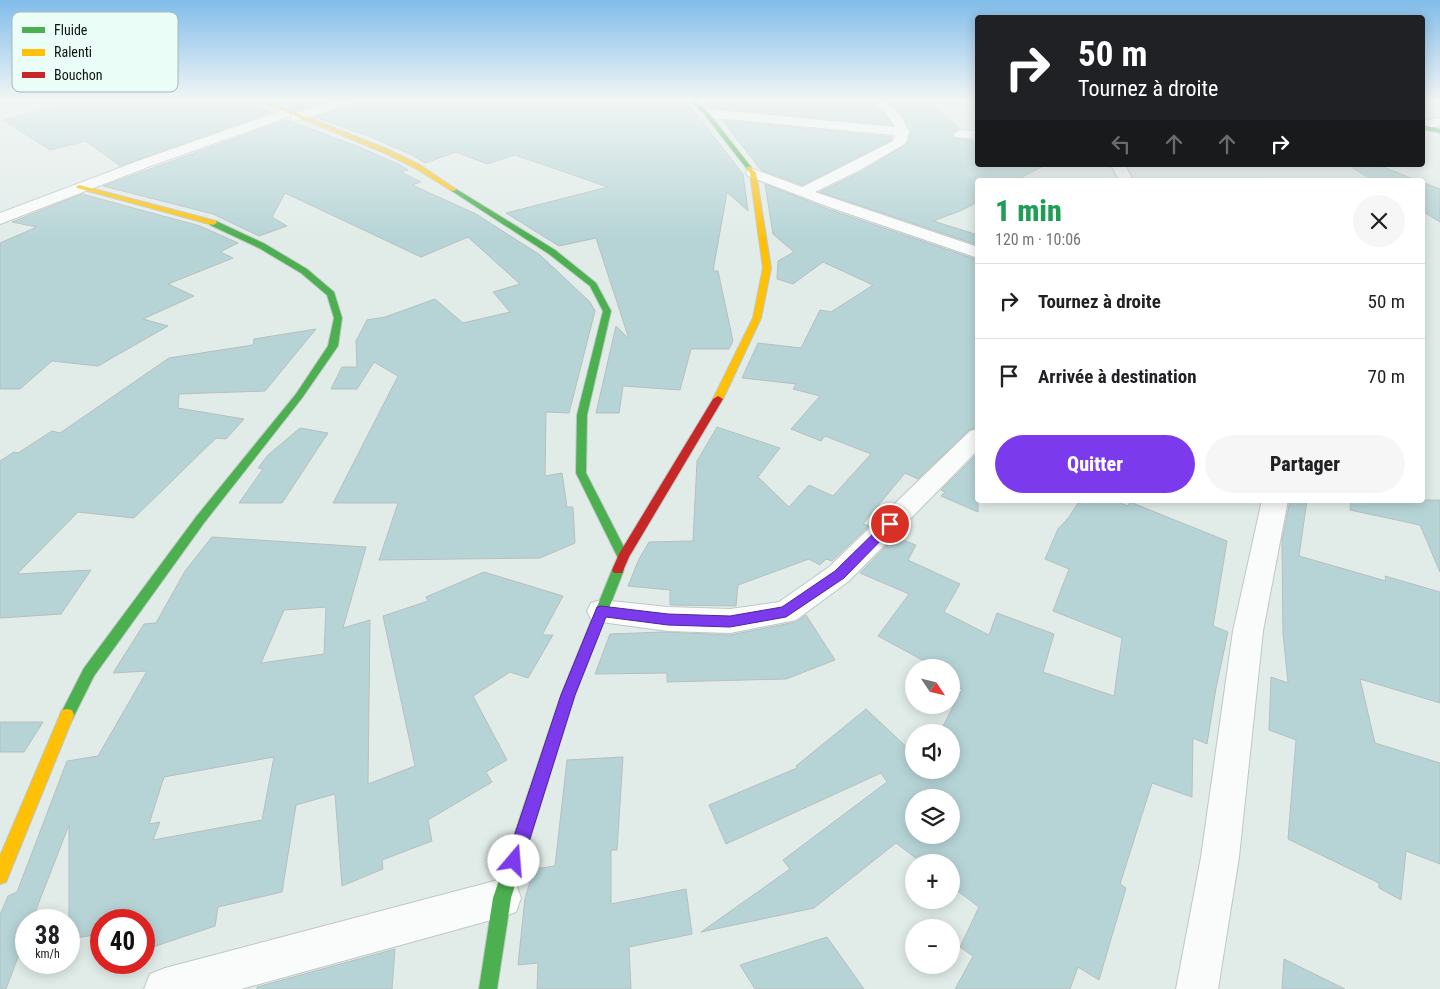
<!DOCTYPE html>
<html lang="fr">
<head>
<meta charset="utf-8">
<style>
  :root { --surface:#fff; --page:#f6f6f6; --text:#202124; --muted:#757577; --line:#e0e0e0; --accent:#7c3aed }
  body { margin:0; font-family:"Roboto Condensed",sans-serif; background:var(--page); color:var(--text); height:100vh; display:flex; flex-direction:column; font-size:19px; white-space:nowrap }
  * { box-sizing:border-box; margin:0 }
  p { font-size:16px; color:var(--muted) }
  .icon { flex:none; width:28px; height:28px; fill:none; stroke:currentColor; stroke-width:2; stroke-linecap:round; stroke-linejoin:round }
  .map { position:relative; flex:1; overflow:hidden }
  .sheet { position:absolute; left:975px; top:178px; width:450px; height:325px; display:flex; flex-direction:column; background:var(--surface); border-radius:5px; box-shadow:0 2px 12px #0003 }
  .sheet>* { flex:none }
  .banner { position:absolute; left:975px; top:15px; width:450px; height:152px; border-radius:5px; box-shadow:0 2px 12px #0003; background:#202124; color:#fff; overflow:hidden }
  .needle { width:32px; rotate:125deg }
  .tools { position:absolute; left:905px; top:659px; display:grid; gap:10px }
  .tools a { display:grid; place-items:center; width:55px; height:55px; border-radius:50%; background:var(--surface); box-shadow:0 2px 12px #0003; font-size:25px }
  .speed { position:absolute; left:15px; top:909px; display:flex; gap:10px; font-size:25px; font-weight:700; text-align:center }
  .speed>* { display:grid; place-content:center; width:65px; height:65px; border-radius:50%; background:var(--surface); box-shadow:0 2px 12px #0003; line-height:1 }
  .speed small { font-size:12px; font-weight:400 }
  .speed .limit { border:8px solid #d22; background:#fff; color:#111 }
  .pin { position:absolute; display:grid; place-items:center; width:42px; height:42px; color:#fff; margin:-21px; border:2px solid #fff; border-radius:50%; box-shadow:0 1px 5px #0007 }
  .me { position:absolute; width:55px; margin:-28px; rotate:18deg; stroke-linejoin:round; filter:drop-shadow(0 0 4px #0008) }
  .turn { display:flex; align-items:center; gap:18px; height:105px; padding:0 20px; font-size:22px }
  .turn .icon { width:65px; height:65px; stroke-width:2.5 }
  .turn b { display:block; font-size:35px; line-height:42px }
  .lanes { display:flex; align-items:center; height:48px; padding:0 20px; background:#0003; justify-content:center; gap:25px; direction:ltr }
  .lanes .off { opacity:.35 }
  .round { display:grid; place-items:center; flex:none; width:52px; height:52px; border-radius:26px; background:var(--page) }
  .overview { display:flex; align-items:center; justify-content:space-between; height:85px; padding:0 20px }
  h1 { font-size:30px; font-weight:800; line-height:38px; color:#1e9e55 }
  .button { display:flex; gap:10px; margin-top:auto; padding:10px 20px }
  .button a { flex:1; height:58px; border-radius:30px; background:var(--accent); color:#fff; font-size:20px; font-weight:800; line-height:58px; text-align:center }
  .button a+a { background:var(--page); color:var(--text) }
  ul { padding:0; list-style:none }
  li { display:flex; align-items:center; gap:15px; height:75px; padding:0 20px; border-top:1px solid var(--line) }
  li div { flex:1 }
  li b { display:block; font-size:19px }
  li em { font-style:normal }
  .map>svg:first-child { display:block }
  .building { fill:#b6d4d6; stroke:#b7bfbf; fill-rule:evenodd }
  .lines { fill:none; stroke-linecap:round; stroke-linejoin:round }
  .street-casing { stroke:#bfc7c5; stroke-width:2 }
  .fast-casing { stroke:#bfc7c5; stroke-width:2 }
  .slow-casing { stroke:#bfc7c5; stroke-width:2 }
  .jam-casing { stroke:#bfc7c5; stroke-width:2 }
  .street { fill:#fafcfc; fill-rule:evenodd }
  .fast { fill:#4caf50; fill-rule:evenodd }
  .slow { fill:#ffc107; fill-rule:evenodd }
  .jam { fill:#c62828; fill-rule:evenodd }
  .route { fill:#7c3aed; stroke:#51269a }
  .key { fill:#eafef7; stroke:#a7b8b2; stroke-width:1 }
  .key-label { font-size:14px; fill:#0c1311 }
</style>
</head>
<body>
<div class="map">
<svg width="1440" height="989" viewBox="0 0 1440 989">
  <rect width="100%" height="100%" fill="#e1ece9"/>
  <g class="building">
    <path d="M 84,100 L 252,100 L 254,105 L 271,112 L 120,166 L 86,141 L 50,150 L 3,120 Z"/>
    <path d="M 274,100 L 333,100 L 298,110 Z"/>
    <path d="M 359,100 L 685,100 L 743,174 L 748,211 L 727,192 L 713,271 L 718,271 L 733,341 L 729,349 L 691,349 L 680,390 L 623,386 L 619,413 L 596,413 L 616,326 L 629,339 L 596,238 L 559,246 L 506,213 L 608,187 L 515,155 L 487,164 L 456,152 L 425,163 L 412,155 L 369,136 L 315,117 L 356,105 Z"/>
    <path d="M 703,100 L 868,100 L 887,117 L 891,125 L 711,108 Z"/>
    <path d="M 887,100 L 925,100 L 959,128 L 952,133 L 953,138 L 974,141 L 978,144 L 978,165 L 1045,165 L 1017,180 L 978,180 L 978,202 L 960,211 L 933,221 L 978,235 L 978,245 L 820,192 L 861,172 L 908,143 L 911,131 L 902,115 Z"/>
    <path d="M 286,120 L 357,146 L 400,165 L 408,170 L 401,172 L 421,182 L 412,185 L 476,214 L 540,255 L 590,302 L 595,311 L 569,413 L 546,412 L 545,476 L 562,473 L 567,507 L 573,507 L 575,543 L 540,558 L 379,560 L 398,503 L 333,503 L 398,376 L 374,362 L 357,389 L 331,389 L 342,367 L 357,367 L 356,341 L 367,320 L 385,317 L 435,299 L 463,323 L 510,312 L 493,292 L 520,284 L 468,237 L 421,257 L 285,193 L 272,217 L 287,226 L 259,236 L 213,214 L 103,186 Z"/>
    <path d="M 722,120 L 892,137 L 891,140 L 802,185 L 761,170 Z"/>
    <path d="M 1354,165 L 1378,165 L 1416,180 L 1372,180 L 1353,168 Z"/>
    <path d="M 1422,182 L 1440,189 L 1440,222 L 1422,211 Z"/>
    <path d="M 765,184 L 828,209 L 978,260 L 978,427 L 969,430 L 918,479 L 905,473 L 863,524 L 869,526 L 832,561 L 826,559 L 820,565 L 809,559 L 738,585 L 736,606 L 670,605 L 670,590 L 628,586 L 639,559 L 649,542 L 693,541 L 697,461 L 717,427 L 780,448 L 758,477 L 789,507 L 809,485 L 833,496 L 871,454 L 825,436 L 821,441 L 791,429 L 820,396 L 793,389 L 796,384 L 742,378 L 758,343 L 801,348 L 820,310 L 831,312 L 873,285 L 823,262 L 793,284 L 777,279 L 778,261 L 794,252 L 773,234 Z"/>
    <path d="M 82,194 L 200,226 L 238,243 L 220,252 L 233,258 L 168,284 L 194,296 L 143,319 L 168,326 L 98,366 L 52,361 L 20,389 L 0,389 L 0,243 L 37,227 L 12,222 Z"/>
    <path d="M 316,329 L 265,391 L 179,394 L 178,408 L 244,419 L 226,439 L 216,438 L 134,518 L 78,512 L 17,574 L 91,570 L 61,614 L 0,618 L 0,461 L 14,452 L 18,453 L 52,431 L 60,433 L 169,358 L 253,345 L 254,339 Z"/>
    <path d="M 300,428 L 328,433 L 282,503 L 239,503 L 263,469 L 258,468 L 268,455 Z"/>
    <path d="M 978,453 L 978,512 L 941,496 L 945,492 L 941,490 Z"/>
    <path d="M 1080,500 L 1113,500 L 1128,506 L 1130,502 L 1227,541 L 1213,626 L 1228,632 L 1216,688 L 1207,744 L 1193,738 L 1192,797 L 1152,783 L 1120,884 L 1126,888 L 1099,980 L 1078,967 L 1070,989 L 955,989 L 973,956 L 960,947 L 979,907 L 951,886 L 951,862 L 921,862 L 896,843 L 814,908 L 701,932 L 790,869 L 783,860 L 887,782 L 881,773 L 726,844 L 709,805 L 797,768 L 796,766 L 866,709 L 914,754 L 914,770 L 951,770 L 951,732 L 940,732 L 962,689 L 951,684 L 951,668 L 937,668 L 878,636 L 909,594 L 860,573 L 895,537 L 916,545 L 908,560 L 960,584 L 944,612 L 989,635 L 997,613 L 1054,634 L 1043,672 L 1114,696 L 1122,638 L 1053,611 L 1069,569 L 1045,559 L 1058,529 L 1069,517 ZM 914,798 L 951,798 L 951,835 L 914,835 Z"/>
    <path d="M 1290,500 L 1307,500 L 1299,556 L 1386,581 L 1385,576 L 1440,592 L 1440,703 L 1360,679 L 1375,743 L 1440,763 L 1440,864 L 1406,851 L 1401,900 L 1379,888 L 1379,883 L 1288,839 L 1296,740 L 1269,730 L 1271,677 L 1288,683 L 1283,633 L 1282,541 Z"/>
    <path d="M 1351,500 L 1440,500 L 1440,572 L 1420,525 L 1350,510 Z"/>
    <path d="M 212,537 L 366,547 L 343,628 L 370,620 L 368,784 L 415,766 L 383,616 L 428,601 L 426,597 L 484,572 L 563,596 L 542,635 L 553,635 L 528,678 L 510,672 L 473,696 L 507,760 L 486,772 L 492,782 L 428,820 L 432,841 L 382,860 L 383,869 L 342,886 L 335,794 L 296,805 L 282,892 L 218,907 L 215,926 L 144,950 L 144,920 L 101,920 L 101,934 L 69,939 L 69,825 L 32,920 L 26,920 L 26,936 L 6,989 L 0,989 L 0,915 L 8,896 L 17,892 L 67,761 L 98,756 L 147,671 L 113,673 L 144,624 L 156,623 L 185,571 ZM 326,607 L 324,654 L 261,663 L 284,610 ZM 274,757 L 262,820 L 153,840 L 160,822 L 149,824 L 164,777 Z"/>
    <path d="M 806,615 L 835,660 L 786,679 L 667,682 L 667,673 L 595,674 L 610,634 L 664,632 L 730,635 L 796,622 Z"/>
    <path d="M 0,722 L 43,722 L 24,752 L 0,752 Z"/>
    <path d="M 623,757 L 617,850 L 611,850 L 611,904 L 686,889 L 692,934 L 629,947 L 631,989 L 537,989 L 538,963 L 518,965 L 525,898 L 534,869 L 555,866 L 567,760 Z"/>
    <path d="M 827,937 L 864,989 L 755,989 L 740,965 Z"/>
    <path d="M 395,949 L 392,989 L 257,989 L 257,987 Z"/>
    <path d="M 1284,959 L 1345,989 L 1282,989 Z"/>
  </g>
  <g class="lines">
    <defs>
      <g id="street">
        <path d="M 339,100 L 357,100 L 355,103 L 296,121 L 292,120 L 291,116 L 148,167 L 0,224 L 0,213 L 138,161 L 283,110 L 291,110 L 292,114 Z"/>
        <path d="M 870,100 L 884,100 L 901,116 L 909,132 L 906,143 L 860,170 L 815,192 L 978,247 L 978,258 L 829,207 L 748,176 L 746,173 L 748,170 L 753,169 L 802,187 L 893,141 L 895,135 L 706,117 L 700,113 L 706,109 L 895,127 L 888,116 Z"/>
        <path d="M 1440,118 L 1440,126 L 1422,129 L 1422,121 Z"/>
        <path d="M 960,130 L 978,131 L 978,139 L 955,137 L 954,134 Z"/>
        <path d="M 1111,165 L 1125,165 L 1133,180 L 1119,180 Z"/>
        <path d="M 978,429 L 978,450 L 849,581 L 796,620 L 730,633 L 668,631 L 601,622 L 591,619 L 587,611 L 591,603 L 601,600 L 668,607 L 730,609 L 779,602 L 829,567 L 970,431 Z"/>
        <path d="M 1262,500 L 1288,500 L 1263,631 L 1239,857 L 1218,989 L 1176,989 L 1201,857 L 1233,631 Z"/>
        <path d="M 502,879 L 516,884 L 521,898 L 516,912 L 502,917 L 241,989 L 144,989 L 150,974 L 165,968 Z"/>
      </g>
      <g id="fast">
        <path d="M 690,100 L 696,100 L 708,112 L 751,167 L 751,169 L 747,169 L 704,114 Z"/>
        <path d="M 1422,125 L 1440,129 L 1440,133 L 1422,129 Z"/>
        <path d="M 452,189 L 456,189 L 555,250 L 596,283 L 611,311 L 587,415 L 586,473 L 629,557 L 627,560 L 619,560 L 576,473 L 577,415 L 603,311 L 590,286 L 549,254 L 452,191 Z"/>
        <path d="M 210,221 L 216,221 L 265,244 L 307,269 L 334,292 L 342,318 L 338,346 L 302,398 L 204,523 L 94,676 L 72,720 L 67,721 L 62,720 L 60,715 L 84,668 L 196,517 L 296,394 L 328,346 L 334,318 L 327,295 L 301,273 L 259,248 L 210,225 Z"/>
        <path d="M 618,565 L 622,567 L 624,570 L 575,695 L 511,898 L 497,989 L 479,989 L 493,898 L 561,695 L 612,570 L 614,567 Z"/>
      </g>
      <g id="slow">
        <path d="M 257,100 L 264,100 L 389,150 L 420,165 L 457,190 L 452,191 L 415,168 L 385,153 Z"/>
        <path d="M 749,166 L 756,173 L 771,268 L 761,318 L 723,399 L 718,402 L 713,399 L 753,318 L 763,268 L 750,173 L 746,168 Z"/>
        <path d="M 79,185 L 216,221 L 217,223 L 213,225 L 77,188 L 76,187 Z"/>
        <path d="M 67,709 L 72,710 L 74,715 L 6,882 L 0,884 L 0,856 L 60,715 L 62,710 Z"/>
      </g>
      <path id="jam" d="M 718,396 L 723,399 L 629,557 L 622,573 L 614,573 L 612,570 L 619,554 L 713,399 Z"/>
    </defs>
    <use href="#street" class="street-casing"/>
    <use href="#fast" class="fast-casing"/>
    <use href="#slow" class="slow-casing"/>
    <use href="#jam" class="jam-casing"/>
    <use href="#street" class="street"/>
    <use href="#fast" class="fast"/>
    <use href="#slow" class="slow"/>
    <use href="#jam" class="jam"/>
  </g>
  <linearGradient id="sky" x2="0" y2="1"><stop stop-color="#81bcea"/><stop offset="0.42" stop-color="#f2f6f5"/><stop offset="1" stop-color="#f2f6f5" stop-opacity="0"/></linearGradient>
  <rect width="1440" height="238" fill="url(#sky)"/>
  <path class="route" d="M 890,520 L 894,521 L 896,524 L 894,527 L 844,578 L 786,617 L 730,627 L 668,625 L 606,617 L 575,695 L 523,861 L 520,867 L 514,869 L 508,867 L 506,861 L 561,695 L 597,607 L 601,606 L 668,614 L 730,616 L 782,607 L 835,571 L 886,521 Z"/>
  <rect x="12" y="12" width="166" height="80" rx="8" class="key"/>
  <rect x="22" y="27" width="23" height="6" fill="#4caf50"/>
  <rect x="22" y="49" width="23" height="7" fill="#ffc107"/>
  <rect x="22" y="72" width="23" height="6" fill="#c62828"/>
  <g class="key-label">
    <text x="54" y="35">Fluide</text>
    <text x="54" y="57">Ralenti</text>
    <text x="54" y="80">Bouchon</text>
  </g>
</svg>
<div class="tools">
<a><svg class="needle" viewBox="-14 -14 28 28"><path d="M0-13l5 13h-10z" fill="#e53935"/><path d="M0 13l5-13h-10z" fill="#757577"/></svg></a>
<a><svg class="icon" aria-label="sound" viewBox="0 0 24 24"><path d="M4 9h4l5-4v14l-5-4H4zM17 9q2 3 0 6"/></svg></a>
<a><svg class="icon" aria-label="layers" viewBox="0 0 24 24"><path d="M12 4l9 5-9 5-9-5zM3 14l9 5 9-5"/></svg></a>
<a>+</a>
<a>−</a>
</div>
<div class="speed"><div>38<small>km/h</small></div><div class="limit">40</div></div>
<div class="pin" style="left:890px;top:524px;background:#d93025"><svg class="icon" aria-label="arrive" viewBox="0 0 24 24"><path d="M6 21V4h12l-3 4 3 4H6"/></svg></div>
<svg class="me" style="left:514px;top:861px" viewBox="-20 -20 40 40"><circle r="19" fill="#fff"/><path d="M0-13L10 11 0 6-10 11z" fill="#7c3aed"/></svg>
<div class="banner">
<div class="turn"><svg class="icon" aria-label="right" viewBox="0 0 24 24"><path d="M7 20v-9h11M14 6l5 5-5 5"/></svg><div><b>50 m</b>Tournez à droite</div></div>
<div class="lanes"><svg class="icon off" aria-label="left" viewBox="0 0 24 24"><path d="M17 20v-9H6M10 6l-5 5 5 5"/></svg><svg class="icon off" aria-label="ahead" viewBox="0 0 24 24"><path d="M12 20V5M6 11l6-6 6 6"/></svg><svg class="icon off" aria-label="ahead" viewBox="0 0 24 24"><path d="M12 20V5M6 11l6-6 6 6"/></svg><svg class="icon" aria-label="right" viewBox="0 0 24 24"><path d="M7 20v-9h11M14 6l5 5-5 5"/></svg></div>
</div>
<section class="sheet">
<div class="overview"><div><h1>1 min</h1><p>120 m · 10:06</p></div><a class="round"><svg class="icon" aria-label="close" viewBox="0 0 24 24"><path d="M6 6l12 12M18 6L6 18"/></svg></a></div>
<ul>
<li><svg class="icon" aria-label="right" viewBox="0 0 24 24"><path d="M7 20v-9h11M14 6l5 5-5 5"/></svg><div><b>Tournez à droite</b></div><em>50 m</em></li>
<li><svg class="icon" aria-label="arrive" viewBox="0 0 24 24"><path d="M6 21V4h12l-3 4 3 4H6"/></svg><div><b>Arrivée à destination</b></div><em>70 m</em></li>
</ul>
<div class="button"><a>Quitter</a><a>Partager</a></div>
</section>
</div>
</body>
</html>
